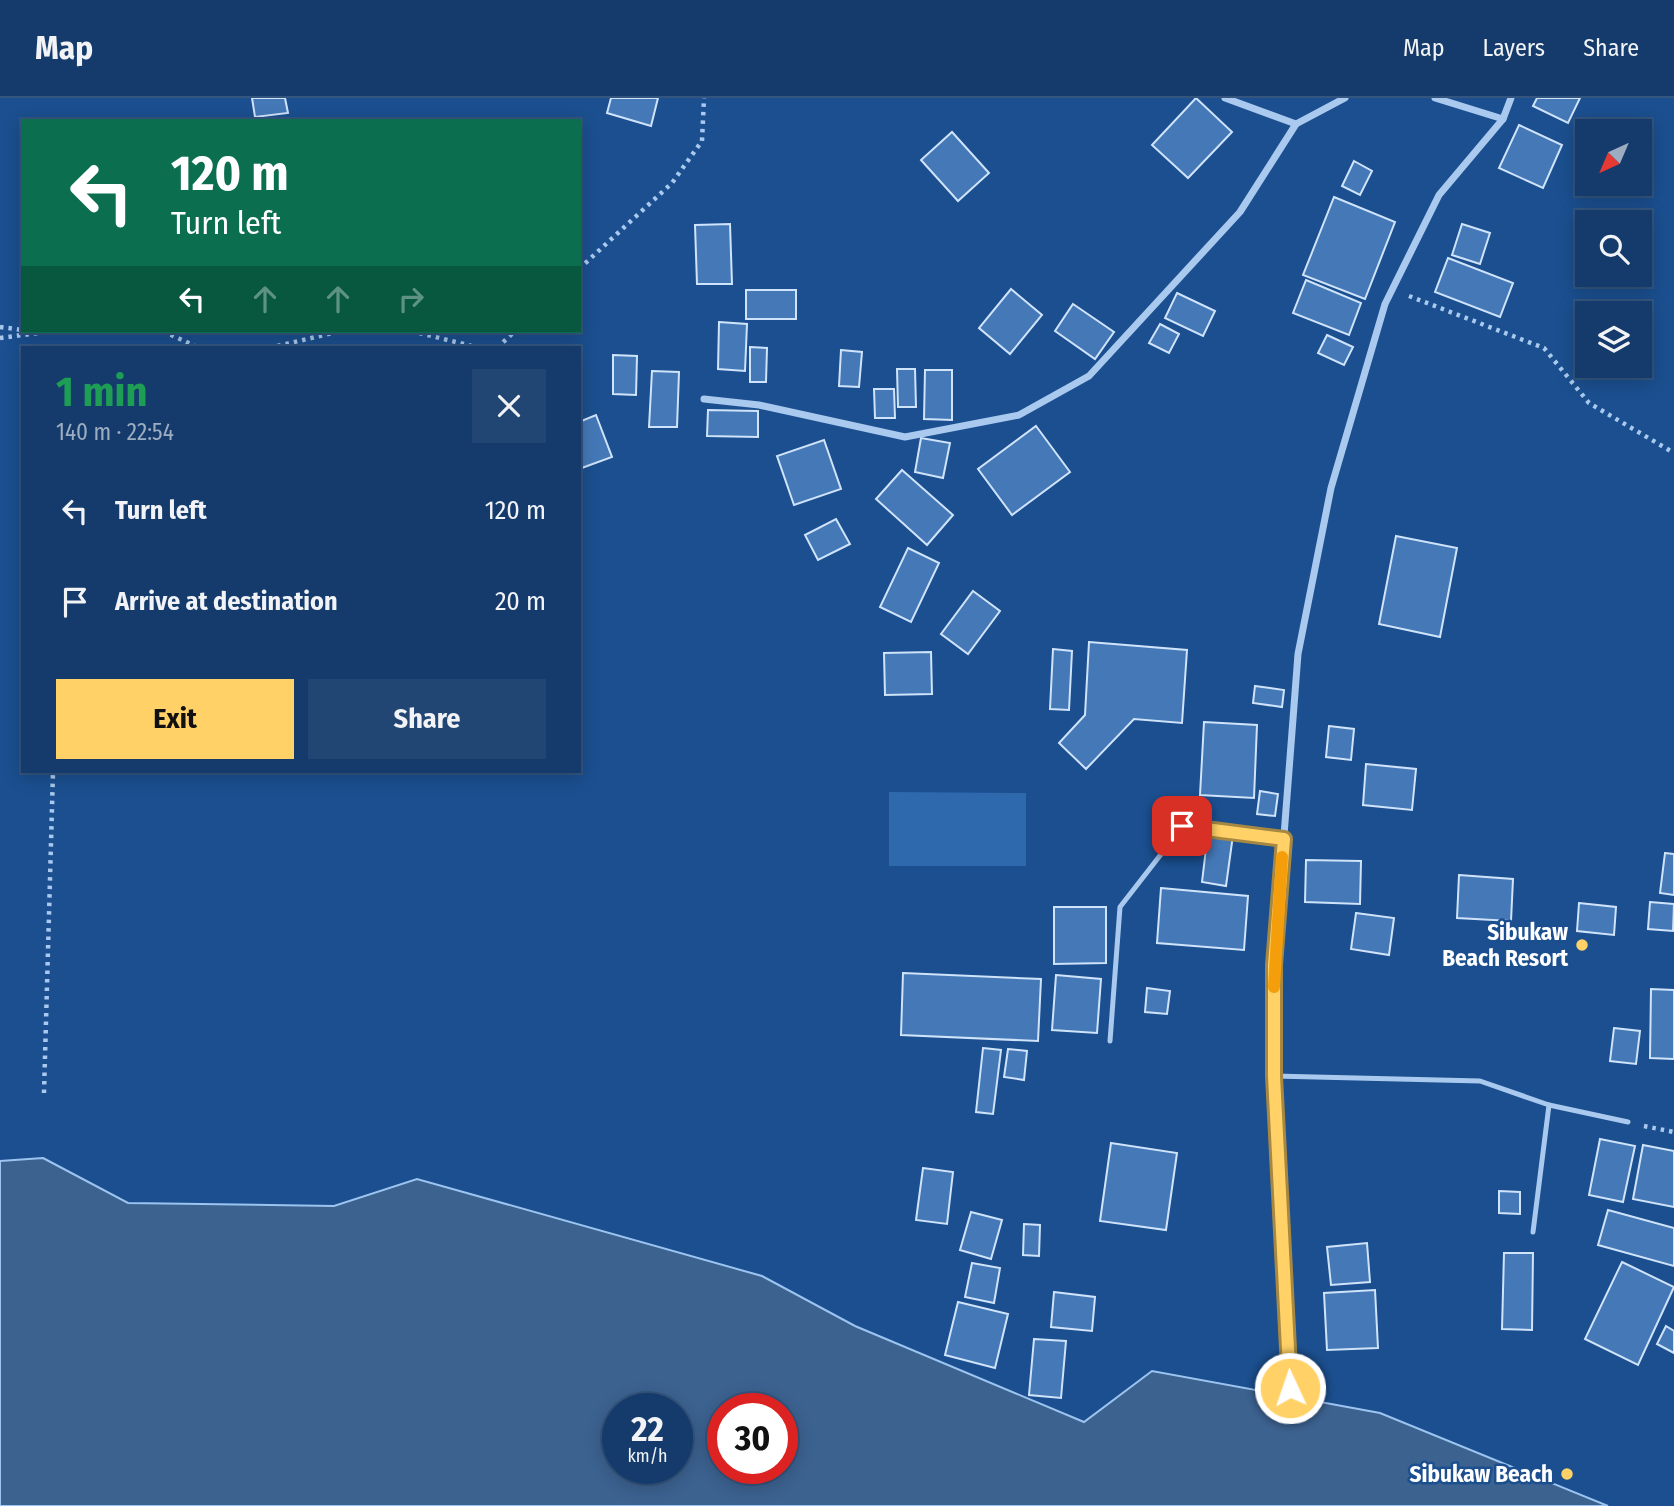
<!DOCTYPE html>
<html lang="en">
<head>
<meta charset="utf-8">
<style>
  :root { --surface:#143b6b; --page:#214673; --text:#f1f3f6; --muted:#9dadc1; --line:#33557e; --accent:#ffd166 }
  body { margin:0; font-family:"Fira Sans Condensed",sans-serif; background:var(--page); color:var(--text); height:100vh; display:flex; flex-direction:column; font-size:26px; white-space:nowrap }
  * { box-sizing:border-box; margin:0 }
  p { font-size:23px; color:var(--muted) }
  .icon { flex:none; width:38px; height:38px; fill:none; stroke:currentColor; stroke-width:2; stroke-linecap:round; stroke-linejoin:round }
  .map { position:relative; flex:1; overflow:hidden }
  .side { position:absolute; left:21px; top:248px; width:560px; height:427px; display:flex; flex-direction:column; background:var(--surface); border-radius:0px; box-shadow:0 4px 18px #0003,0 0 0 2px var(--line) }
  .side>* { flex:none }
  .guide { position:absolute; left:21px; top:21px; width:560px; height:214px; border-radius:0px; box-shadow:0 4px 18px #0003,0 0 0 2px var(--line); background:#0b6e4f; color:#fff; overflow:hidden }
  .needle { width:46px; rotate:224deg }
  .buttons { position:absolute; left:1575px; top:21px; display:grid; gap:14px }
  .buttons a { display:grid; place-items:center; width:77px; height:77px; border-radius:0px; background:var(--surface); box-shadow:0 4px 18px #0003,0 0 0 2px var(--line); font-size:35px }
  .speed { position:absolute; left:602px; top:1295px; display:flex; gap:14px; font-size:35px; font-weight:700; text-align:center }
  .speed>* { display:grid; place-content:center; width:91px; height:91px; border-radius:50%; background:var(--surface); box-shadow:0 4px 18px #0003,0 0 0 2px var(--line); line-height:1 }
  .speed small { font-size:18px; font-weight:400 }
  .speed .limit { border:10px solid #d22; background:#fff; color:#111 }
  .pin { position:absolute; display:grid; place-items:center; width:60px; height:60px; color:#fff; margin:-30px; border-radius:14px; box-shadow:0 4px 10px #0006 }
  .me { position:absolute; width:77px; margin:-38px; rotate:357deg; stroke-linejoin:round; filter:drop-shadow(0 0 5px #0008) }
  .turn { display:flex; align-items:center; gap:24px; height:147px; padding:0 35px; font-size:32px }
  .turn .icon { width:91px; height:91px; stroke-width:2.5 }
  .turn b { display:block; font-size:49px; line-height:60px }
  .lanes { display:flex; align-items:center; height:66px; padding:0 35px; background:#0003; justify-content:center; gap:35px; direction:ltr }
  .lanes .off { opacity:.35 }
  .round { display:grid; place-items:center; flex:none; width:74px; height:74px; border-radius:0px; background:var(--page) }
  .headline { display:flex; align-items:center; justify-content:space-between; height:119px; padding:0 35px }
  h1 { font-size:42px; font-weight:700; line-height:52px; color:#1e9e55 }
  .cta { display:flex; gap:14px; margin-top:auto; padding:14px 35px }
  .cta a { flex:1; height:80px; border-radius:0px; background:var(--accent); color:#111; font-size:28px; font-weight:700; line-height:80px; text-align:center }
  .cta a+a { background:var(--page); color:var(--text) }
  ul { padding:0; list-style:none }
  li { display:flex; align-items:center; gap:21px; height:91px; padding:0 35px }
  li div { flex:1 }
  li b { display:block; font-size:26px }
  li em { font-style:normal }
  header { display:flex; align-items:center; gap:42px; box-sizing:border-box; height:98px; padding:0 35px; background:var(--surface); border-bottom:2px solid var(--line) }
  header strong { font-size:33px }
  nav { display:flex; gap:38px; margin-inline-start:auto; font-size:24px }
  .map>svg:first-child { display:block }
  .green { fill:#2e69ad }
  .water { fill:#3c6290; stroke:#9cc4f0; stroke-width:2; fill-rule:evenodd }
  .building { fill:#4478b7; stroke:#cfe3fa; stroke-width:2 }
  .lines { fill:none; stroke-linecap:round; stroke-linejoin:round }
  .path { stroke:#a9c9ee; stroke-width:4.5; stroke-dasharray:3.5 5; stroke-linecap:butt }
  .lane { stroke:#a9c9ee; stroke-width:5 }
  .street { stroke:#a9c9ee; stroke-width:7 }
  .route-casing { stroke:#a68842; stroke-width:18 }
  .route { stroke:#ffd166; stroke-width:12 }
  .slow { stroke:#f59e0b; stroke-width:12 }
  .poi-dot { fill:#ffd166; stroke:#1b4f8f; stroke-width:2.5 }
  .labels { text-anchor:middle; stroke-width:5; stroke-linejoin:round; paint-order:stroke }
  .poi-label { font-size:23px; font-weight:bold; fill:#fff; stroke:#1b4f8f; text-anchor:end }
</style>
</head>
<body>
<header>
<strong>Map</strong>
<nav><a>Map</a><a>Layers</a><a>Share</a></nav>
</header>
<div class="map">
<svg width="1674" height="1408" viewBox="0 0 1674 1408">
  <rect width="100%" height="100%" fill="#1b4f8f"/>
  <path class="green" d="M 889,694 L 1026,695 L 1026,768 L 889,768 Z"/>
  <path class="water" d="M 43,1060 L 128,1105 L 334,1108 L 417,1081 L 762,1178 L 855,1228 L 1084,1324 L 1152,1273 L 1380,1315 L 1608,1408 L 0,1408 L 0,1063 ZM 618,1311 L 677,1311 L 677,1370 L 618,1370 ZM 723,1311 L 782,1311 L 782,1370 L 723,1370 Z"/>
  <g class="building">
    <path d="M 252,0 L 285,0 L 288,15 L 255,19 Z"/>
    <path d="M 611,0 L 658,0 L 651,28 L 607,15 Z"/>
    <path d="M 1196,0 L 1232,34 L 1188,80 L 1152,47 Z"/>
    <path d="M 1537,0 L 1580,0 L 1568,25 L 1533,8 Z"/>
    <path d="M 1519,27 L 1562,47 L 1543,90 L 1499,70 Z"/>
    <path d="M 952,34 L 989,75 L 958,103 L 921,62 Z"/>
    <path d="M 1354,63 L 1372,73 L 1360,97 L 1342,88 Z"/>
    <path d="M 1334,99 L 1395,124 L 1365,201 L 1303,177 Z"/>
    <path d="M 730,126 L 732,186 L 697,186 L 695,127 Z"/>
    <path d="M 1462,126 L 1490,135 L 1480,166 L 1452,157 Z"/>
    <path d="M 1448,160 L 1513,185 L 1500,219 L 1435,194 Z"/>
    <path d="M 1306,182 L 1361,205 L 1349,237 L 1293,215 Z"/>
    <path d="M 1011,191 L 1042,217 L 1010,256 L 979,230 Z"/>
    <rect x="746" y="192" width="50" height="29"/>
    <path d="M 1177,195 L 1215,213 L 1203,238 L 1165,220 Z"/>
    <path d="M 1073,206 L 1114,234 L 1095,261 L 1055,233 Z"/>
    <path d="M 719,224 L 747,226 L 745,273 L 718,271 Z"/>
    <path d="M 1160,226 L 1179,236 L 1169,255 L 1149,245 Z"/>
    <path d="M 1327,237 L 1353,249 L 1344,267 L 1318,255 Z"/>
    <path d="M 750,249 L 767,250 L 766,284 L 750,284 Z"/>
    <path d="M 841,252 L 862,254 L 859,289 L 839,288 Z"/>
    <path d="M 613,257 L 637,258 L 636,297 L 613,296 Z"/>
    <path d="M 897,271 L 915,271 L 916,309 L 898,309 Z"/>
    <path d="M 925,272 L 952,272 L 952,322 L 924,321 Z"/>
    <path d="M 652,273 L 679,274 L 677,329 L 649,329 Z"/>
    <path d="M 874,291 L 894,291 L 895,320 L 875,320 Z"/>
    <path d="M 708,312 L 758,313 L 758,339 L 707,338 Z"/>
    <path d="M 596,317 L 612,359 L 579,371 L 579,324 Z"/>
    <path d="M 1036,328 L 1070,374 L 1012,417 L 978,371 Z"/>
    <path d="M 921,340 L 950,345 L 943,380 L 915,374 Z"/>
    <path d="M 824,342 L 841,391 L 794,407 L 777,358 Z"/>
    <path d="M 902,372 L 953,417 L 927,447 L 876,401 Z"/>
    <path d="M 836,421 L 850,446 L 818,462 L 805,437 Z"/>
    <path d="M 1396,438 L 1457,450 L 1440,539 L 1379,526 Z"/>
    <path d="M 908,450 L 939,465 L 911,524 L 880,509 Z"/>
    <path d="M 973,493 L 1000,513 L 968,556 L 941,536 Z"/>
    <path d="M 1089,544 L 1187,552 L 1182,625 L 1134,621 L 1086,671 L 1059,645 L 1085,617 Z"/>
    <path d="M 1053,551 L 1072,553 L 1069,612 L 1050,611 Z"/>
    <path d="M 931,554 L 932,596 L 885,597 L 884,555 Z"/>
    <path d="M 1255,588 L 1284,592 L 1282,609 L 1253,605 Z"/>
    <path d="M 1204,624 L 1257,627 L 1254,700 L 1200,697 Z"/>
    <path d="M 1329,628 L 1354,631 L 1351,662 L 1326,659 Z"/>
    <path d="M 1366,666 L 1416,671 L 1412,712 L 1363,707 Z"/>
    <path d="M 1260,693 L 1278,696 L 1275,718 L 1257,716 Z"/>
    <path d="M 1208,734 L 1233,737 L 1226,788 L 1202,784 Z"/>
    <path d="M 1665,755 L 1674,756 L 1674,797 L 1660,795 Z"/>
    <path d="M 1306,762 L 1361,763 L 1360,806 L 1305,804 Z"/>
    <path d="M 1459,777 L 1513,781 L 1511,823 L 1457,820 Z"/>
    <path d="M 1161,790 L 1248,798 L 1244,852 L 1157,845 Z"/>
    <path d="M 1650,804 L 1674,806 L 1673,833 L 1648,831 Z"/>
    <path d="M 1579,805 L 1616,809 L 1614,837 L 1577,833 Z"/>
    <path d="M 1054,809 L 1106,809 L 1106,865 L 1054,866 Z"/>
    <path d="M 1356,815 L 1394,820 L 1389,857 L 1351,851 Z"/>
    <path d="M 903,875 L 1041,881 L 1038,943 L 901,937 Z"/>
    <path d="M 1056,877 L 1101,881 L 1097,935 L 1052,932 Z"/>
    <path d="M 1147,890 L 1170,893 L 1167,916 L 1145,914 Z"/>
    <path d="M 1651,891 L 1674,892 L 1674,961 L 1650,960 Z"/>
    <path d="M 1614,930 L 1640,933 L 1636,966 L 1610,963 Z"/>
    <path d="M 983,950 L 1001,952 L 993,1016 L 976,1014 Z"/>
    <path d="M 1008,951 L 1027,953 L 1024,982 L 1004,979 Z"/>
    <path d="M 1600,1041 L 1635,1048 L 1623,1104 L 1589,1097 Z"/>
    <path d="M 1111,1045 L 1177,1055 L 1166,1132 L 1100,1123 Z"/>
    <path d="M 1643,1047 L 1674,1053 L 1674,1109 L 1633,1101 Z"/>
    <path d="M 923,1070 L 953,1074 L 947,1126 L 916,1122 Z"/>
    <path d="M 1499,1093 L 1520,1094 L 1520,1116 L 1499,1115 Z"/>
    <path d="M 1608,1112 L 1674,1130 L 1674,1168 L 1598,1147 Z"/>
    <path d="M 971,1114 L 1002,1122 L 991,1161 L 960,1152 Z"/>
    <path d="M 1024,1126 L 1040,1127 L 1039,1158 L 1023,1157 Z"/>
    <path d="M 1367,1145 L 1370,1184 L 1331,1187 L 1327,1149 Z"/>
    <path d="M 1504,1155 L 1533,1155 L 1532,1232 L 1502,1231 Z"/>
    <path d="M 1622,1164 L 1674,1189 L 1638,1267 L 1585,1241 Z"/>
    <path d="M 972,1165 L 1000,1170 L 994,1205 L 965,1199 Z"/>
    <path d="M 1375,1192 L 1378,1250 L 1327,1252 L 1324,1195 Z"/>
    <path d="M 1054,1194 L 1095,1199 L 1092,1233 L 1051,1229 Z"/>
    <path d="M 958,1204 L 1008,1216 L 995,1270 L 945,1257 Z"/>
    <path d="M 1666,1228 L 1674,1233 L 1674,1255 L 1657,1246 Z"/>
    <path d="M 1034,1241 L 1066,1243 L 1061,1300 L 1029,1297 Z"/>
  </g>
  <g class="lines">
    <g class="path">
      <path d="M 579,171 L 672,85 L 702,43 L 704,0"/>
      <path d="M 1409,198 L 1544,250 L 1589,305 L 1674,355"/>
      <path d="M 0,229 L 23,232"/>
      <path d="M 163,233 L 199,250"/>
      <path d="M 411,233 L 480,250"/>
      <path d="M 47,234 L 70,233"/>
      <path d="M 0,240 L 46,234 L 33,233"/>
      <path d="M 269,250 L 341,233"/>
      <path d="M 497,250 L 515,233"/>
      <path d="M 44,995 L 53,674"/>
      <path d="M 1644,1028 L 1674,1034"/>
    </g>
    <g class="lane">
      <path d="M 1110,943 L 1120,809 L 1183,728 L 1284,741"/>
      <path d="M 1274,978 L 1480,983 L 1549,1007 L 1628,1024"/>
      <path d="M 1533,1134 L 1549,1007"/>
    </g>
    <g class="street">
      <path d="M 1225,0 L 1296,26 L 1345,0"/>
      <path d="M 1435,0 L 1503,21"/>
      <path d="M 704,301 L 759,307 L 905,339 L 1019,317 L 1089,278 L 1240,114 L 1296,26"/>
      <path d="M 1290,1290 L 1274,978 L 1274,867 L 1298,556 L 1331,390 L 1385,206 L 1439,97 L 1503,21 L 1511,0"/>
    </g>
  </g>
  <g class="lines">
    <defs>
      <path id="route" d="M 1182,728 L 1284,741 L 1274,867 L 1274,978 L 1290,1290"/>
    </defs>
    <use href="#route" class="route-casing"/>
    <use href="#route" class="route"/>
    <path class="slow" d="M 1274,889 L 1282,759"/>
  </g>
  <g class="poi-dot">
    <circle cx="1582" cy="847" r="7"/>
    <circle cx="1567" cy="1376" r="7"/>
  </g>
  <g class="labels">
    <g class="poi-label">
      <text x="1568" y="842">Sibukaw<tspan x="1568" dy="26">Beach Resort</tspan></text>
      <text x="1553" y="1384">Sibukaw Beach</text>
    </g>
  </g>
</svg>
<div class="buttons">
<a><svg class="needle" viewBox="-14 -14 28 28"><path d="M0-13l5 13h-10z" fill="#e53935"/><path d="M0 13l5-13h-10z" fill="#9dadc1"/></svg></a>
<a><svg class="icon" aria-label="search" viewBox="0 0 24 24"><circle cx="10" cy="10" r="6"/><path d="M15 15l6 6"/></svg></a>
<a><svg class="icon" aria-label="layers" viewBox="0 0 24 24"><path d="M12 4l9 5-9 5-9-5zM3 14l9 5 9-5"/></svg></a>
</div>
<div class="speed"><div>22<small>km/h</small></div><div class="limit">30</div></div>
<div class="pin" style="left:1182px;top:728px;background:#d93025"><svg class="icon" aria-label="arrive" viewBox="0 0 24 24"><path d="M6 21V4h12l-3 4 3 4H6"/></svg></div>
<svg class="me" style="left:1290px;top:1290px" viewBox="-20 -20 40 40"><circle r="17" fill="#ffd166" stroke="#fff" stroke-width="3"/><path d="M0-11L8 9 0 5-8 9z" fill="#fff"/></svg>
<div class="guide">
<div class="turn"><svg class="icon" aria-label="left" viewBox="0 0 24 24"><path d="M17 20v-9H6M10 6l-5 5 5 5"/></svg><div><b>120 m</b>Turn left</div></div>
<div class="lanes"><svg class="icon" aria-label="left" viewBox="0 0 24 24"><path d="M17 20v-9H6M10 6l-5 5 5 5"/></svg><svg class="icon off" aria-label="ahead" viewBox="0 0 24 24"><path d="M12 20V5M6 11l6-6 6 6"/></svg><svg class="icon off" aria-label="ahead" viewBox="0 0 24 24"><path d="M12 20V5M6 11l6-6 6 6"/></svg><svg class="icon off" aria-label="right" viewBox="0 0 24 24"><path d="M7 20v-9h11M14 6l5 5-5 5"/></svg></div>
</div>
<section class="side">
<div class="headline"><div><h1>1 min</h1><p>140 m · 22:54</p></div><a class="round"><svg class="icon" aria-label="close" viewBox="0 0 24 24"><path d="M6 6l12 12M18 6L6 18"/></svg></a></div>
<ul>
<li><svg class="icon" aria-label="left" viewBox="0 0 24 24"><path d="M17 20v-9H6M10 6l-5 5 5 5"/></svg><div><b>Turn left</b></div><em>120 m</em></li>
<li><svg class="icon" aria-label="arrive" viewBox="0 0 24 24"><path d="M6 21V4h12l-3 4 3 4H6"/></svg><div><b>Arrive at destination</b></div><em>20 m</em></li>
</ul>
<div class="cta"><a>Exit</a><a>Share</a></div>
</section>
</div>
</body>
</html>
